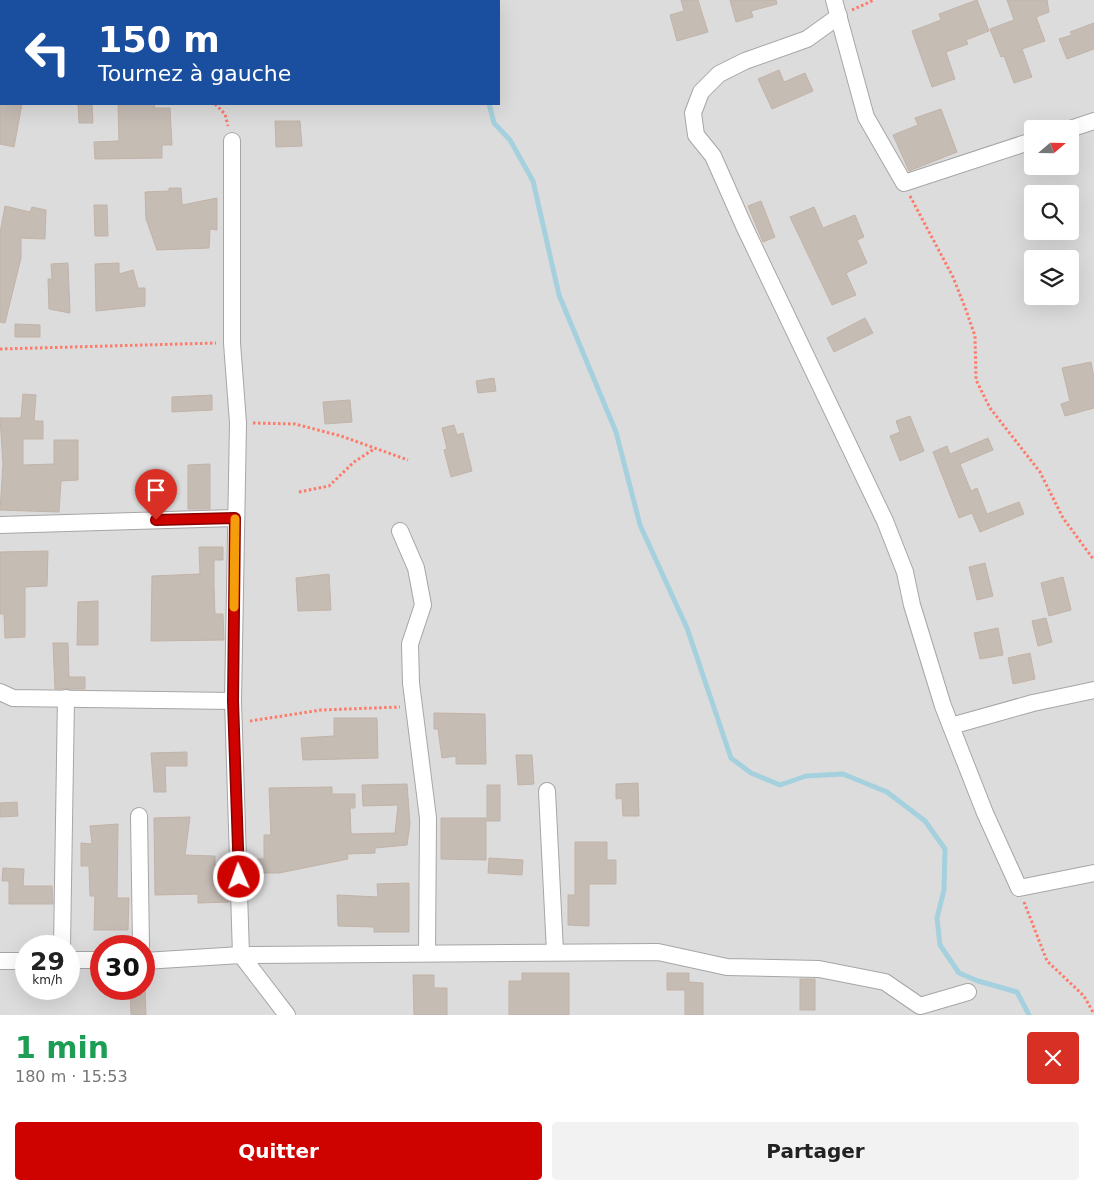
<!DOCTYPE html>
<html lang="fr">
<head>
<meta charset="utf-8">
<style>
  :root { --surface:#fff; --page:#f2f2f2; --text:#222; --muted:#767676; --accent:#ce0300 }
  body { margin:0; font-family:"DejaVu Sans",sans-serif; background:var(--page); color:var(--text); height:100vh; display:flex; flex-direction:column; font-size:19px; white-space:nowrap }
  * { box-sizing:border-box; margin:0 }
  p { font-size:16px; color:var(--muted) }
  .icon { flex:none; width:28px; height:28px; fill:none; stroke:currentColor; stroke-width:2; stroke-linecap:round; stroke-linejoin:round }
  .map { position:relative; height:1015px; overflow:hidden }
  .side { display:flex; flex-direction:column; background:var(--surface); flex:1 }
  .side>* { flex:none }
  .top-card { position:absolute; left:0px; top:0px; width:500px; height:105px; box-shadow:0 5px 20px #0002; background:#1a4fa0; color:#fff; overflow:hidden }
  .needle { width:32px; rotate:70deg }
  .fabs { position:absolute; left:1024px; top:120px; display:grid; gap:10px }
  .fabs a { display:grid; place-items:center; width:55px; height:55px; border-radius:5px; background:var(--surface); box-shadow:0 5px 20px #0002; font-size:25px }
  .speed { position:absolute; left:15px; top:935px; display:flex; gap:10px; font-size:25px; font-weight:700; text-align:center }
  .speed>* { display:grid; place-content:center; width:65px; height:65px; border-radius:50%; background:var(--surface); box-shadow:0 5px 20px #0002; line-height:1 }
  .speed small { font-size:12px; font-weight:400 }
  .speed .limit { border:8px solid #d22; background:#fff; color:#111 }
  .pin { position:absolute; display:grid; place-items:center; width:42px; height:42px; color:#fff; margin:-51px -21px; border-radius:50% 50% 50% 0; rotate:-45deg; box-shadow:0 0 5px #0007 }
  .pin .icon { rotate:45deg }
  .me { position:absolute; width:55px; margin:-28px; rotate:358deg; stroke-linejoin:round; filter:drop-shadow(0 0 4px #0008) }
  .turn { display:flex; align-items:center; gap:18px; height:105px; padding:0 15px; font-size:22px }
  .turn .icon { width:65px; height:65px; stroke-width:2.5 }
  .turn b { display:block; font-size:35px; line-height:42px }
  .round { display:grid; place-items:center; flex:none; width:52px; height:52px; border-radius:5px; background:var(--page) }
  .overview { display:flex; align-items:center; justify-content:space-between; height:85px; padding:0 15px }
  h1 { font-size:30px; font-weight:700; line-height:38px; color:#1e9e55 }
  .primary-button { display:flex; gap:10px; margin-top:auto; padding:10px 15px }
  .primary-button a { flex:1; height:58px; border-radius:5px; background:var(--accent); color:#fff; font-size:20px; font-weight:700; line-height:58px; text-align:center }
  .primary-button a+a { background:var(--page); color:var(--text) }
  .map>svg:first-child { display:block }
  .residential { fill:#dddcdc; fill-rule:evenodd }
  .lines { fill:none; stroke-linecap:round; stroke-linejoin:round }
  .stream { stroke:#a5d1de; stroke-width:5 }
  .building { fill:#c5bcb4; stroke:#c2b3a7 }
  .minor-casing { stroke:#a6a6a6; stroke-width:18 }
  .path { stroke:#fc7b6a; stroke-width:3; stroke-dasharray:2.5 2.5; stroke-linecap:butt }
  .minor { stroke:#fff; stroke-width:16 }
  .route-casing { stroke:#860200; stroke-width:12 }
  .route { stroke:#ce0300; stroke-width:9 }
  .slow { stroke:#f59e0b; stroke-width:9 }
</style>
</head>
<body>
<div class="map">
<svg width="1094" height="1015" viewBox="0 0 1094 1015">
  <rect width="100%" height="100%" fill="#f0ede5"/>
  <path class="residential" d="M 0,0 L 1094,0 L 1094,1015 L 0,1015 ZM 1,1 L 499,1 L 499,104 L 1,104 ZM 1032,129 L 1070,129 L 1070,166 L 1032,166 ZM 1032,194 L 1070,194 L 1070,231 L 1032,231 ZM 1032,259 L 1070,259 L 1070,296 L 1032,296 ZM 26,946 L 69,946 L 69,989 L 26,989 ZM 101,946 L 144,946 L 144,989 L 101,989 Z"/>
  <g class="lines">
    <g class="stream">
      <path d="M 393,0 L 394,1"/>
      <path d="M 489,104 L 494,123 L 510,140 L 533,181 L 559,295 L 616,432 L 640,525 L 687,628 L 731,758 L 751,773 L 780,785 L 806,776 L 843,774 L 887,792 L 925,821 L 945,849 L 944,890 L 937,918 L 940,945 L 959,973 L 978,981 L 1017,992 L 1029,1015"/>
    </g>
  </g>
  <g class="building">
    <path d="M 681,0 L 698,0 L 708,32 L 677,41 L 670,15 L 684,11 Z"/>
    <path d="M 730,0 L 776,0 L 777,4 L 751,11 L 753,17 L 736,22 Z"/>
    <path d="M 977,0 L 989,31 L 966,40 L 968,44 L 946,52 L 955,79 L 932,87 L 912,31 L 941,20 L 939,14 Z"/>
    <path d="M 1007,0 L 1047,0 L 1049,12 L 1036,17 L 1045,41 L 1022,49 L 1032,77 L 1014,83 L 1004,56 L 1001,57 L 990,29 L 1014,20 Z"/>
    <path d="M 1094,23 L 1094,49 L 1067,59 L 1059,39 L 1072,35 L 1070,32 Z"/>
    <path d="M 779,70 L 784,82 L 805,73 L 813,91 L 772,109 L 758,79 Z"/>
    <path d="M 0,104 L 22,104 L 14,147 L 0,144 Z"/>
    <path d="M 78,104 L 92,104 L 93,123 L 79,123 Z"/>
    <path d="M 118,104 L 154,104 L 155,108 L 170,108 L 172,145 L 162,145 L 162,158 L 95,159 L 94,142 L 119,141 Z"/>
    <path d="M 941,109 L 957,152 L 909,171 L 893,135 L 918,125 L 915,118 Z"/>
    <path d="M 275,121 L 300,121 L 302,146 L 276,147 Z"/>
    <path d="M 169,188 L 181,188 L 182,205 L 217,198 L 217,230 L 210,229 L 209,248 L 157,250 L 146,219 L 145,192 L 169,191 Z"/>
    <path d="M 761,201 L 775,237 L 763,242 L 748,206 Z"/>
    <path d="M 94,205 L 107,205 L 108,236 L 95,236 Z"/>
    <path d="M 5,206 L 30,212 L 32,207 L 46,210 L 45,239 L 21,238 L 21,258 L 5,323 L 0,322 L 0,233 Z"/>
    <path d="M 814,207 L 823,228 L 855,215 L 864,237 L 857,240 L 867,263 L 846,273 L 856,295 L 832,305 L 790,217 Z"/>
    <path d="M 68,263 L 70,313 L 49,309 L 48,279 L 52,279 L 51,264 Z"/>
    <path d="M 119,263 L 119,274 L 133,270 L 138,288 L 145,288 L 145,306 L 96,311 L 95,264 Z"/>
    <path d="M 865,318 L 873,333 L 834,352 L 827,338 Z"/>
    <path d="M 15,324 L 40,325 L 40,337 L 15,337 Z"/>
    <path d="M 1091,362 L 1094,378 L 1094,408 L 1065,416 L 1061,404 L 1070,401 L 1062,368 Z"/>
    <path d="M 494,378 L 496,391 L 478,393 L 476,381 Z"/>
    <path d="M 23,394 L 36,395 L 34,421 L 43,421 L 43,439 L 23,439 L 23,465 L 54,464 L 54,440 L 78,440 L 78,480 L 61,481 L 59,512 L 0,510 L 3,464 L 0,418 L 21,418 Z"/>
    <path d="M 212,395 L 212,410 L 172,412 L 172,397 Z"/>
    <path d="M 350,400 L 352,422 L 325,424 L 323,402 Z"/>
    <path d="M 910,416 L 924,451 L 900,461 L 890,436 L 900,432 L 896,421 Z"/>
    <path d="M 454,425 L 457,435 L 463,433 L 472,471 L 451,477 L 444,450 L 447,449 L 442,428 Z"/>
    <path d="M 988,438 L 993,450 L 960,464 L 971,491 L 977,488 L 987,514 L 1019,502 L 1024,514 L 980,532 L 972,513 L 959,518 L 933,452 L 947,446 L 950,454 Z"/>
    <path d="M 210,464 L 210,509 L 188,509 L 188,465 Z"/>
    <path d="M 199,547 L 223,547 L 223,560 L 214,560 L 214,587 L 215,614 L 223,614 L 224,640 L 151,641 L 152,576 L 200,574 Z"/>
    <path d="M 48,551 L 47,586 L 25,587 L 25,637 L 5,638 L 4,614 L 0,614 L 0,552 Z"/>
    <path d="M 985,563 L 993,596 L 977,600 L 969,567 Z"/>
    <path d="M 329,574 L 331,610 L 298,611 L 296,578 Z"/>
    <path d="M 1063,577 L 1071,610 L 1049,616 L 1041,583 Z"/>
    <path d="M 98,601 L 98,645 L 77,645 L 78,602 Z"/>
    <path d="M 1046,618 L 1052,642 L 1038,646 L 1032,621 Z"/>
    <path d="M 998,628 L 1003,655 L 980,659 L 974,633 Z"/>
    <path d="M 53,643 L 68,643 L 69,677 L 85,677 L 85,689 L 55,689 Z"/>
    <path d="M 1030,653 L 1035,679 L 1013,684 L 1008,658 Z"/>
    <path d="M 434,713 L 485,714 L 486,764 L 456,764 L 456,756 L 442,758 L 438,729 L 434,729 Z"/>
    <path d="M 334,718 L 377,718 L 378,758 L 303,760 L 301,738 L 334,736 Z"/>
    <path d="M 187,752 L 187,766 L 165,766 L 166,792 L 154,792 L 151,753 Z"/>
    <path d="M 516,755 L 532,755 L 534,784 L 518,785 Z"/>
    <path d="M 638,783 L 639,816 L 623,816 L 622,798 L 616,799 L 616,784 Z"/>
    <path d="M 407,784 L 410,824 L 407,845 L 375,848 L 375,853 L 347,854 L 348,859 L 279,873 L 257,873 L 257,859 L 264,859 L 264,835 L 271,835 L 269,788 L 332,787 L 332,794 L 355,794 L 355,808 L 350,808 L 351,834 L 395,833 L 398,805 L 363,806 L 362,785 Z"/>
    <rect x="487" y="785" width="13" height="36"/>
    <path d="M 17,802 L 18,816 L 0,817 L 0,803 Z"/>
    <path d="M 190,817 L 185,855 L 215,856 L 215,865 L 226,865 L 229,902 L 198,903 L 198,894 L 155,895 L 154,818 Z"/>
    <path d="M 441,818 L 486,818 L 486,860 L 441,859 Z"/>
    <path d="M 118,824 L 117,898 L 129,898 L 128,930 L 94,930 L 95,896 L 90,896 L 89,866 L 81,866 L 81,843 L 92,844 L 90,826 Z"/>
    <path d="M 575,842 L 607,842 L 607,860 L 616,860 L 616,884 L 589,884 L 589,926 L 568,925 L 568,895 L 575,895 Z"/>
    <path d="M 489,858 L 523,860 L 522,875 L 488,873 Z"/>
    <path d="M 3,868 L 24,869 L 23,886 L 52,886 L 53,904 L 9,904 L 9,881 L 2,881 Z"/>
    <path d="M 409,883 L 409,932 L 374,932 L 374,927 L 338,926 L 337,895 L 378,897 L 377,884 Z"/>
    <path d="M 522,973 L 569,973 L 569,1015 L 509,1015 L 509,981 L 522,981 Z"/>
    <path d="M 667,973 L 689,973 L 689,982 L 703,983 L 703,1015 L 685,1015 L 685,990 L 667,990 Z"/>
    <path d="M 413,975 L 434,975 L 434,988 L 447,988 L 447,1015 L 414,1015 Z"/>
    <rect x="800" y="979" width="15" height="31"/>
    <path d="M 130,989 L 145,989 L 146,1015 L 131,1015 Z"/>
  </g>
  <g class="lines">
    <defs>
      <g id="minor">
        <path d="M 834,0 L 866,117 L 904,183 L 1032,141"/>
        <path d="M 839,16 L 807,39 L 745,61 L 719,74 L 701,92 L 693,113 L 696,135 L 713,156 L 744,226 L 885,521 L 905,572 L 912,605 L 943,706 L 985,813 L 1019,888 L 1094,873"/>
        <path d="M 1070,129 L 1094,121"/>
        <path d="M 232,141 L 232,343 L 238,423 L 233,701 L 241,955 L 287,1015"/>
        <path d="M 0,525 L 235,518"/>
        <path d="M 400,531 L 416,568 L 423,605 L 410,644 L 411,683 L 428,818 L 427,953"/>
        <path d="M 0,692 L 13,698 L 233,701"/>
        <path d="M 951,726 L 1033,703 L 1094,690"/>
        <path d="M 547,791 L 555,952"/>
        <path d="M 139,816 L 141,946"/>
        <path d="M 62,946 L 66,698"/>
        <path d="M 69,960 L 101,960"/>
        <path d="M 0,961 L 26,961"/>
        <path d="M 144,961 L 241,955 L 658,952 L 727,967 L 819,969 L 885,982 L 920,1006 L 968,992"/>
      </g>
    </defs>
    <use href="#minor" class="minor-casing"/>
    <g class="path">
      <path d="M 168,1 L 168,0"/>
      <path d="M 852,10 L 874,0"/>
      <path d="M 215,104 L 225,114 L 228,126"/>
      <path d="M 910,196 L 953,277 L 966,310 L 975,336 L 976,380 L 990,408 L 1040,472 L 1063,518 L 1094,560"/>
      <path d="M 0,349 L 216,343"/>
      <path d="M 253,423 L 295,424 L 341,436 L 408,460"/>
      <path d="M 299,492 L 329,486 L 354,462 L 374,449"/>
      <path d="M 250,721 L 321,710 L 400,707"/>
      <path d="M 1024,902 L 1047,961 L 1084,996 L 1094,1014"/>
    </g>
    <use href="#minor" class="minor"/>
  </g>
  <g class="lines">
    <defs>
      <path id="route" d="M 156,520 L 235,518 L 233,701 L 239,877"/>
    </defs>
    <use href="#route" class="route-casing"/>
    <use href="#route" class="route"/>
    <path class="slow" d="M 234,607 L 235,519"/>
  </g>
</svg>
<div class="fabs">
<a><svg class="needle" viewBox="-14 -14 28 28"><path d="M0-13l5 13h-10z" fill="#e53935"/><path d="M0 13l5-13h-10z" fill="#767676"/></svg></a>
<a><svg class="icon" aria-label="search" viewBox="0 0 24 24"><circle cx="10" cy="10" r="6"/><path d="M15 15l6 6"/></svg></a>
<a><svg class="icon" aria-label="layers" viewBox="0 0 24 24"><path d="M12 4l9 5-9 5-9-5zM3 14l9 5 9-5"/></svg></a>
</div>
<div class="speed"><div>29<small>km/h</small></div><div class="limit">30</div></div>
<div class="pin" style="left:156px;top:520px;background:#d93025"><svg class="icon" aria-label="arrive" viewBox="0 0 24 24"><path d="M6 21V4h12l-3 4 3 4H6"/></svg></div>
<svg class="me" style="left:239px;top:877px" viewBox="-20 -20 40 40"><circle r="17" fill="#ce0300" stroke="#fff" stroke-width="3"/><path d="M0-11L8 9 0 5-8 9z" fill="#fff"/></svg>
<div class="top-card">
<div class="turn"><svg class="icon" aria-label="left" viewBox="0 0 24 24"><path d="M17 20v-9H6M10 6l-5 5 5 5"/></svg><div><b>150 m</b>Tournez à gauche</div></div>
</div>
</div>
<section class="side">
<div class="overview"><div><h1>1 min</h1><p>180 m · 15:53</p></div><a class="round" style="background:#d93025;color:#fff"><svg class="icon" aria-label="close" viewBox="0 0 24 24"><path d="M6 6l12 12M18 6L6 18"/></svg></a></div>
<div class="primary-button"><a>Quitter</a><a>Partager</a></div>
</section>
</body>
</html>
